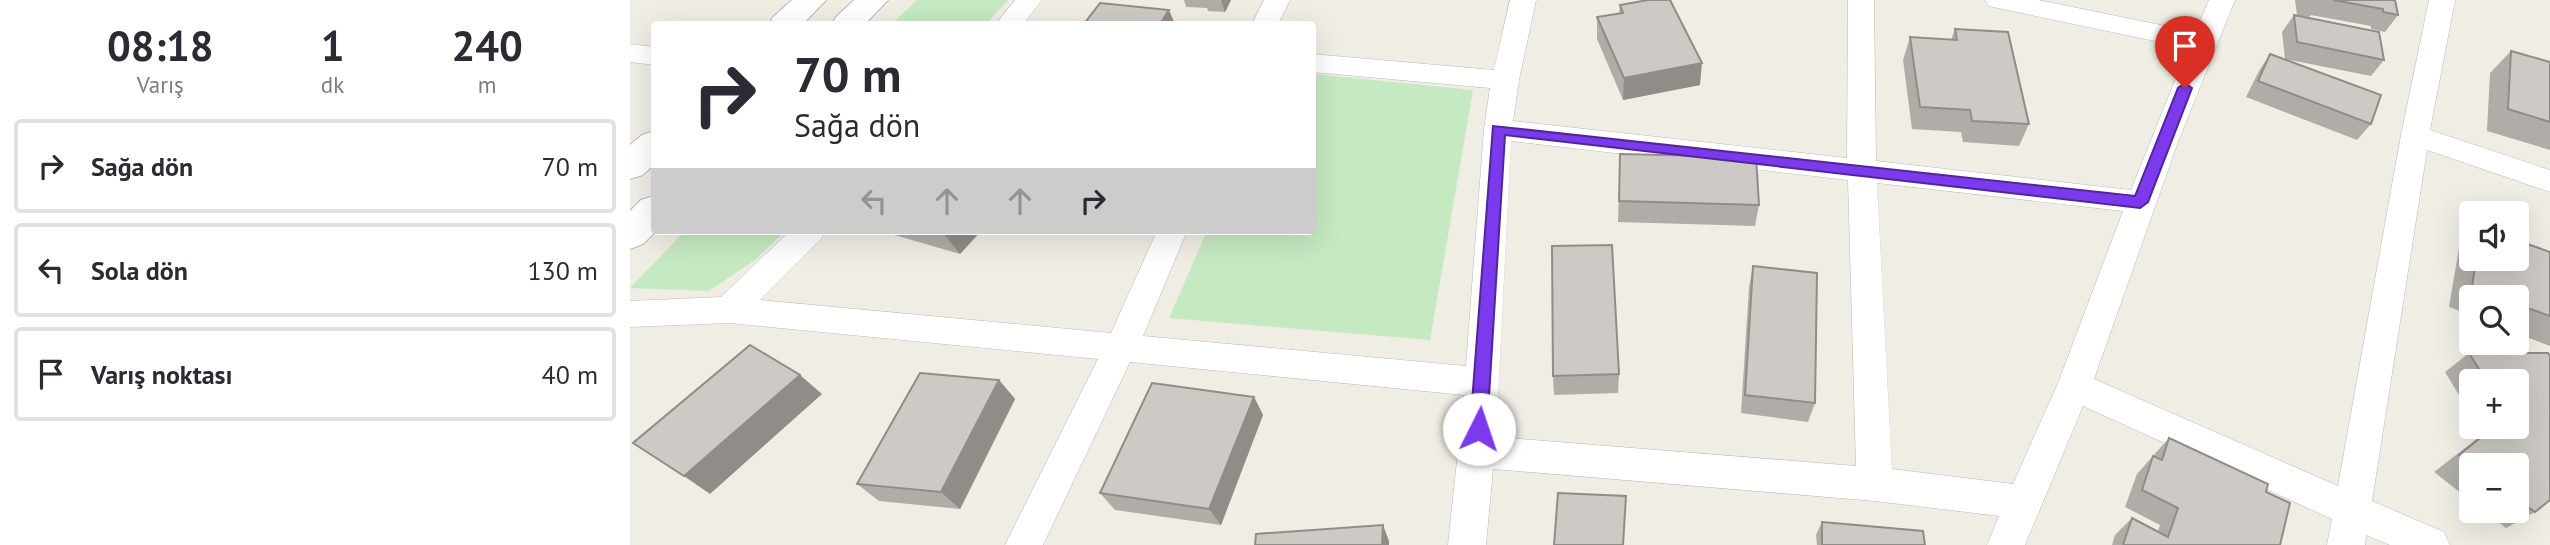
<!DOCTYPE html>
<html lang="tr">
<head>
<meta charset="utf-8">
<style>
  :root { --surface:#fff; --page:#f2f2f3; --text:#2b2b33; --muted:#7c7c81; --line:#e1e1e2 }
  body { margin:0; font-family:"PT Sans",sans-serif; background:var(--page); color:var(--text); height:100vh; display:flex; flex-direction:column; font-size:26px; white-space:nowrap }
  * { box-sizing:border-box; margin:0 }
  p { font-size:23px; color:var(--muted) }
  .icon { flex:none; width:38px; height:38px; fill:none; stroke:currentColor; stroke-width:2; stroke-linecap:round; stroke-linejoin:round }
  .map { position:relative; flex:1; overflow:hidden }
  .details { display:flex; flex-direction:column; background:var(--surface); width:630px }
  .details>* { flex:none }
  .guide { position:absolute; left:21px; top:21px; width:665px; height:214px; border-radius:7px; box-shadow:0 7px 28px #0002; background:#fff; color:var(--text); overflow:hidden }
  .fabs { position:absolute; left:1829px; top:201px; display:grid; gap:14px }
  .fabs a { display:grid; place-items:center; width:70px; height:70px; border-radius:7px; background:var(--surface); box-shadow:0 7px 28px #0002; font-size:35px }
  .pin { position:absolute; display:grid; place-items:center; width:60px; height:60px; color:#fff; margin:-72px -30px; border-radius:50% 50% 50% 0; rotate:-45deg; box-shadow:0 0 7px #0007 }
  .pin .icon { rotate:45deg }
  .me { position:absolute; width:77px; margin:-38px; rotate:4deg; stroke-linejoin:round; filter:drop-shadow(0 0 5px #0008) }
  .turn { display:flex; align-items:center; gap:24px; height:147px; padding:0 28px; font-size:32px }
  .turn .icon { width:91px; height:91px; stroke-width:2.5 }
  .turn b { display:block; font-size:49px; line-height:60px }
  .lanes { display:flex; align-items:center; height:66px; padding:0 28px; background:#0003; justify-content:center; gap:35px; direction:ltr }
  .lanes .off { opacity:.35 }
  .eta { display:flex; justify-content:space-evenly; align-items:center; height:119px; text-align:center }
  .eta b { font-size:42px; font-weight:700; line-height:49px }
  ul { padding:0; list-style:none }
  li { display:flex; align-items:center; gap:21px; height:94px; margin:0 14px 10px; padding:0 14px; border:4px solid var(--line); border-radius:7px }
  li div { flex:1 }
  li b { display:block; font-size:26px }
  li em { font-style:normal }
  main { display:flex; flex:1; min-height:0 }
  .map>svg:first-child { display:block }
  .green { fill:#c5e9c1 }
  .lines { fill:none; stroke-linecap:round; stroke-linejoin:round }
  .minor-casing { stroke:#b6b9bd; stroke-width:1 }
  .tertiary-casing { stroke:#b6b9bd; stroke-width:2 }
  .minor { fill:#fff; fill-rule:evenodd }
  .tertiary { fill:#fff; fill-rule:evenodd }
  .wall { fill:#b0ada9 }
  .shaded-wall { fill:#908d89 }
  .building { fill:#cdc9c4; stroke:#908d89; stroke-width:2 }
  .route { fill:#7c3aed; stroke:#51269a; stroke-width:2 }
</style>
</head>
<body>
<main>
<section class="details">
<div class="eta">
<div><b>08:18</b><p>Varış</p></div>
<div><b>1</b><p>dk</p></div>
<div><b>240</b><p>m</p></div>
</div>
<ul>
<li><svg class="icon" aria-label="right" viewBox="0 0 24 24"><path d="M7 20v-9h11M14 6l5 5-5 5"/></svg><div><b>Sağa dön</b></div><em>70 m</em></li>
<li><svg class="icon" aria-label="left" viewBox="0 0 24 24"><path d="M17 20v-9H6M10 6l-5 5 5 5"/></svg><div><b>Sola dön</b></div><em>130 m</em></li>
<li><svg class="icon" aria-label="arrive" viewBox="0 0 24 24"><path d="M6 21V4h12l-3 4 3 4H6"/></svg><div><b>Varış noktası</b></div><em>40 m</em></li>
</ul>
</section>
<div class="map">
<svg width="1920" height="545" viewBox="0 0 1920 545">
  <rect width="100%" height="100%" fill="#f0ede5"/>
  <g class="green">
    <path d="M 287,0 L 378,0 L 356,24 L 262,24 Z"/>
    <path d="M 683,74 L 843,90 L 800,340 L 539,318 L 577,231 L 682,231 Z"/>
    <path d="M 55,231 L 155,231 L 126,259 L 79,291 L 0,288 Z"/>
  </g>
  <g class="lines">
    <defs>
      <g id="minor">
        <path d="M 385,0 L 412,0 L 393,24 L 366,24 Z"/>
        <path d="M 634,0 L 660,0 L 648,24 L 622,24 Z"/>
        <path d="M 880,0 L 906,0 L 889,80 L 883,121 L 1217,158 L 1218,0 L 1244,0 L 1246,161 L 1501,190 L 1558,48 L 1368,8 L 1359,6 L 1355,0 L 1408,0 L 1565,32 L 1579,0 L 1605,0 L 1548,142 L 1464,379 L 1708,486 L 1771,135 L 1799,0 L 1825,0 L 1800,130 L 1920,170 L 1920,192 L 1797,150 L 1742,501 L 1814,532 L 1820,545 L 1760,545 L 1736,535 L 1735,545 L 1697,545 L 1702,519 L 1453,406 L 1395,545 L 1357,545 L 1369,516 L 1245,501 L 863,469 L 856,545 L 818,545 L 834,395 L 500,362 L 413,545 L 375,545 L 468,359 L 99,323 L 0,327 L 0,301 L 91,297 L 160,231 L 195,231 L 191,239 L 130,300 L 481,333 L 527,231 L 557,231 L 513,336 L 836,366 L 854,129 L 860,88 L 682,72 L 682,54 L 864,70 ZM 881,141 L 1218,180 L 1226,466 L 866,437 ZM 1247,183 L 1493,211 L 1428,383 L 1383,484 L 1262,469 Z"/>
        <path d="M 0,44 L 24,47 L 24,65 L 0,62 Z"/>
      </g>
      <g id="tertiary">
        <path d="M 162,0 L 196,0 L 173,24 L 139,24 L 143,17 Z"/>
        <path d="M 224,0 L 258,0 L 235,24 L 202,24 L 206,17 Z"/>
        <path d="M 24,131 L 24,164 L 13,175 L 0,179 L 0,145 L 12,135 Z"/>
        <path d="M 24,196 L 26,231 L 13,244 L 0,249 L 0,211 L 11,200 Z"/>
      </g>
    </defs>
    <use href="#minor" class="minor-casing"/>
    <use href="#tertiary" class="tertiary-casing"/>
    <use href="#minor" class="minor"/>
    <use href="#tertiary" class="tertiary"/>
  </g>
  <g class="wall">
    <path d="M 554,0 L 601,0 L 595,12 L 578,11 L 577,8 L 556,7 Z"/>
    <path d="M 1665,0 L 1765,0 L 1768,15 L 1755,32 L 1741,29 L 1741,26 L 1681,15 L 1679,17 L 1667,15 Z"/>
    <path d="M 990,5 L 1070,85 L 993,100 L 967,39 L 967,17 L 989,13 Z"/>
    <path d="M 1664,15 L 1754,60 L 1741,76 L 1655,59 L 1652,32 Z"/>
    <path d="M 1325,29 L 1399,124 L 1389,146 L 1333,142 L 1331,132 L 1282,129 L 1273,60 L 1280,37 L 1321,40 Z"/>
    <path d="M 1881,51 L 1920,62 L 1920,150 L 1857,131 L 1860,73 Z"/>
    <path d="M 1640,54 L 1741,124 L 1727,140 L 1616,97 L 1629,71 Z"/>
    <path d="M 990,154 L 1129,205 L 1125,226 L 988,222 Z"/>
    <path d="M 251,231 L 351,231 L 330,254 Z"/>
    <path d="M 1841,237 L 1841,259 L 1886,259 L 1920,252 L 1920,346 L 1886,333 L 1886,298 L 1841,298 L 1841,315 L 1819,307 L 1829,248 Z"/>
    <path d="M 1123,266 L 1185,403 L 1178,422 L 1111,413 L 1119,287 Z"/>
    <path d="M 1839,353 L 1920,356 L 1905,512 L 1876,528 L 1854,511 L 1886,511 L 1886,466 L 1841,466 L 1841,501 L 1804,472 L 1853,434 L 1848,427 L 1886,427 L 1886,382 L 1841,382 L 1841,415 L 1815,372 Z"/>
    <path d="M 989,374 L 988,393 L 924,395 L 923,376 Z"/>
    <path d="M 369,380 L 385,399 L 330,509 L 249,501 L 227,484 Z"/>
    <path d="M 624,397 L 633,415 L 591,525 L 485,510 L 470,493 Z"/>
    <path d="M 1539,438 L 1636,492 L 1650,545 L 1482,545 L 1485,535 L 1502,518 L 1528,531 L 1530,525 L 1495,507 L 1507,474 Z"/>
    <path d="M 1192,522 L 1295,545 L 1187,545 L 1186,535 Z"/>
  </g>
  <g class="shaded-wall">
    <path d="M 591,0 L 601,0 L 595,12 Z"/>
    <path d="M 539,10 L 545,24 L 530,24 Z"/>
    <path d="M 1072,63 L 1070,85 L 993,100 L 994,78 Z"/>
    <path d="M 316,231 L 351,231 L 330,254 L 314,234 Z"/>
    <path d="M 170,375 L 192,394 L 80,494 L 54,476 Z"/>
    <path d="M 369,380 L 385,399 L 330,509 L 311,492 Z"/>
    <path d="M 624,397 L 633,415 L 591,525 L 579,509 Z"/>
    <path d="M 753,525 L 759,541 L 759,545 L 752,545 Z"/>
  </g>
  <g class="building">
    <path d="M 1018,0 L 1040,0 L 1072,63 L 994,78 L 967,17 L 993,13 L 990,5 Z"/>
    <path d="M 1703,0 L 1765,0 L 1768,15 L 1753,12 L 1753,9 Z"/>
    <path d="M 470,3 L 539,10 L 530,24 L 454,24 Z"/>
    <path d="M 1664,15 L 1749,32 L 1754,60 L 1667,42 Z"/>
    <path d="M 1325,29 L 1378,32 L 1399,124 L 1342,121 L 1340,110 L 1290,107 L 1280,37 L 1327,40 Z"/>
    <path d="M 1881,51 L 1920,62 L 1920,122 L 1878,109 Z"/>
    <path d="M 1640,54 L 1751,95 L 1741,124 L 1628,81 Z"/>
    <path d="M 990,154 L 1126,157 L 1129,205 L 989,201 Z"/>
    <path d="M 1886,240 L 1920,252 L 1920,316 L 1886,304 L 1886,298 L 1871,298 L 1842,287 L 1846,259 L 1886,259 Z"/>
    <path d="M 982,245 L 989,374 L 923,376 L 922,246 Z"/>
    <path d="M 1123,266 L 1187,273 L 1185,403 L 1115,395 Z"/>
    <path d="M 120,345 L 170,375 L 54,476 L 3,443 Z"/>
    <path d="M 1839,353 L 1918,353 L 1920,356 L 1920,500 L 1905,512 L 1886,498 L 1886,466 L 1843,466 L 1829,455 L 1864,427 L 1886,427 L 1886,382 L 1857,382 Z"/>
    <path d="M 290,373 L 369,380 L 311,492 L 227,484 Z"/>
    <path d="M 522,383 L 624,397 L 579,509 L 470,493 Z"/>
    <path d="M 1539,438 L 1638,484 L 1636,492 L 1660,503 L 1650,545 L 1493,545 L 1502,518 L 1538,537 L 1548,508 L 1512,490 L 1523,456 L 1532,460 Z"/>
    <path d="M 928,493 L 996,496 L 993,545 L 924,545 Z"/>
    <path d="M 1192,522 L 1293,531 L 1295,545 L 1192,545 Z"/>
    <path d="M 753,525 L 752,545 L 625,545 L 626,534 Z"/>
  </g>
  <path class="route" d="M 1555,83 L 1562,88 L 1518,202 L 1510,208 L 875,135 L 857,429 L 855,434 L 849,437 L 842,434 L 840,429 L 863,126 L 1505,196 L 1548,88 Z"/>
</svg>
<div class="fabs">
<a><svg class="icon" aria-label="sound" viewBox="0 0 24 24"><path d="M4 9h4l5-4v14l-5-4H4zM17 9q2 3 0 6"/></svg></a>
<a><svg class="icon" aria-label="search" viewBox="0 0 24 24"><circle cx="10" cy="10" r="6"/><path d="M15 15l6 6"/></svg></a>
<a>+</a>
<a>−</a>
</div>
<div class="pin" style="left:1555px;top:88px;background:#d93025"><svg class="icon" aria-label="arrive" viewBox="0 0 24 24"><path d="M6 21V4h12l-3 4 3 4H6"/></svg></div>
<svg class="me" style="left:849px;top:429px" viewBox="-20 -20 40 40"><circle r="19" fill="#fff"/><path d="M0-13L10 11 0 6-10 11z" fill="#7c3aed"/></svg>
<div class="guide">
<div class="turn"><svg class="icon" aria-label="right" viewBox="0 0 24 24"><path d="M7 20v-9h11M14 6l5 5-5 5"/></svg><div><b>70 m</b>Sağa dön</div></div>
<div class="lanes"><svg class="icon off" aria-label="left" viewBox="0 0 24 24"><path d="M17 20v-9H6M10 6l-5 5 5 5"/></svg><svg class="icon off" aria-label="ahead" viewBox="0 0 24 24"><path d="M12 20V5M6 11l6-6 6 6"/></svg><svg class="icon off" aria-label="ahead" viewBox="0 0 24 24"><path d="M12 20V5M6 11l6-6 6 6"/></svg><svg class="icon" aria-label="right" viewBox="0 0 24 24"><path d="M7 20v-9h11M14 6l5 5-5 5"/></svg></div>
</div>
</div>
</main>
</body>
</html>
